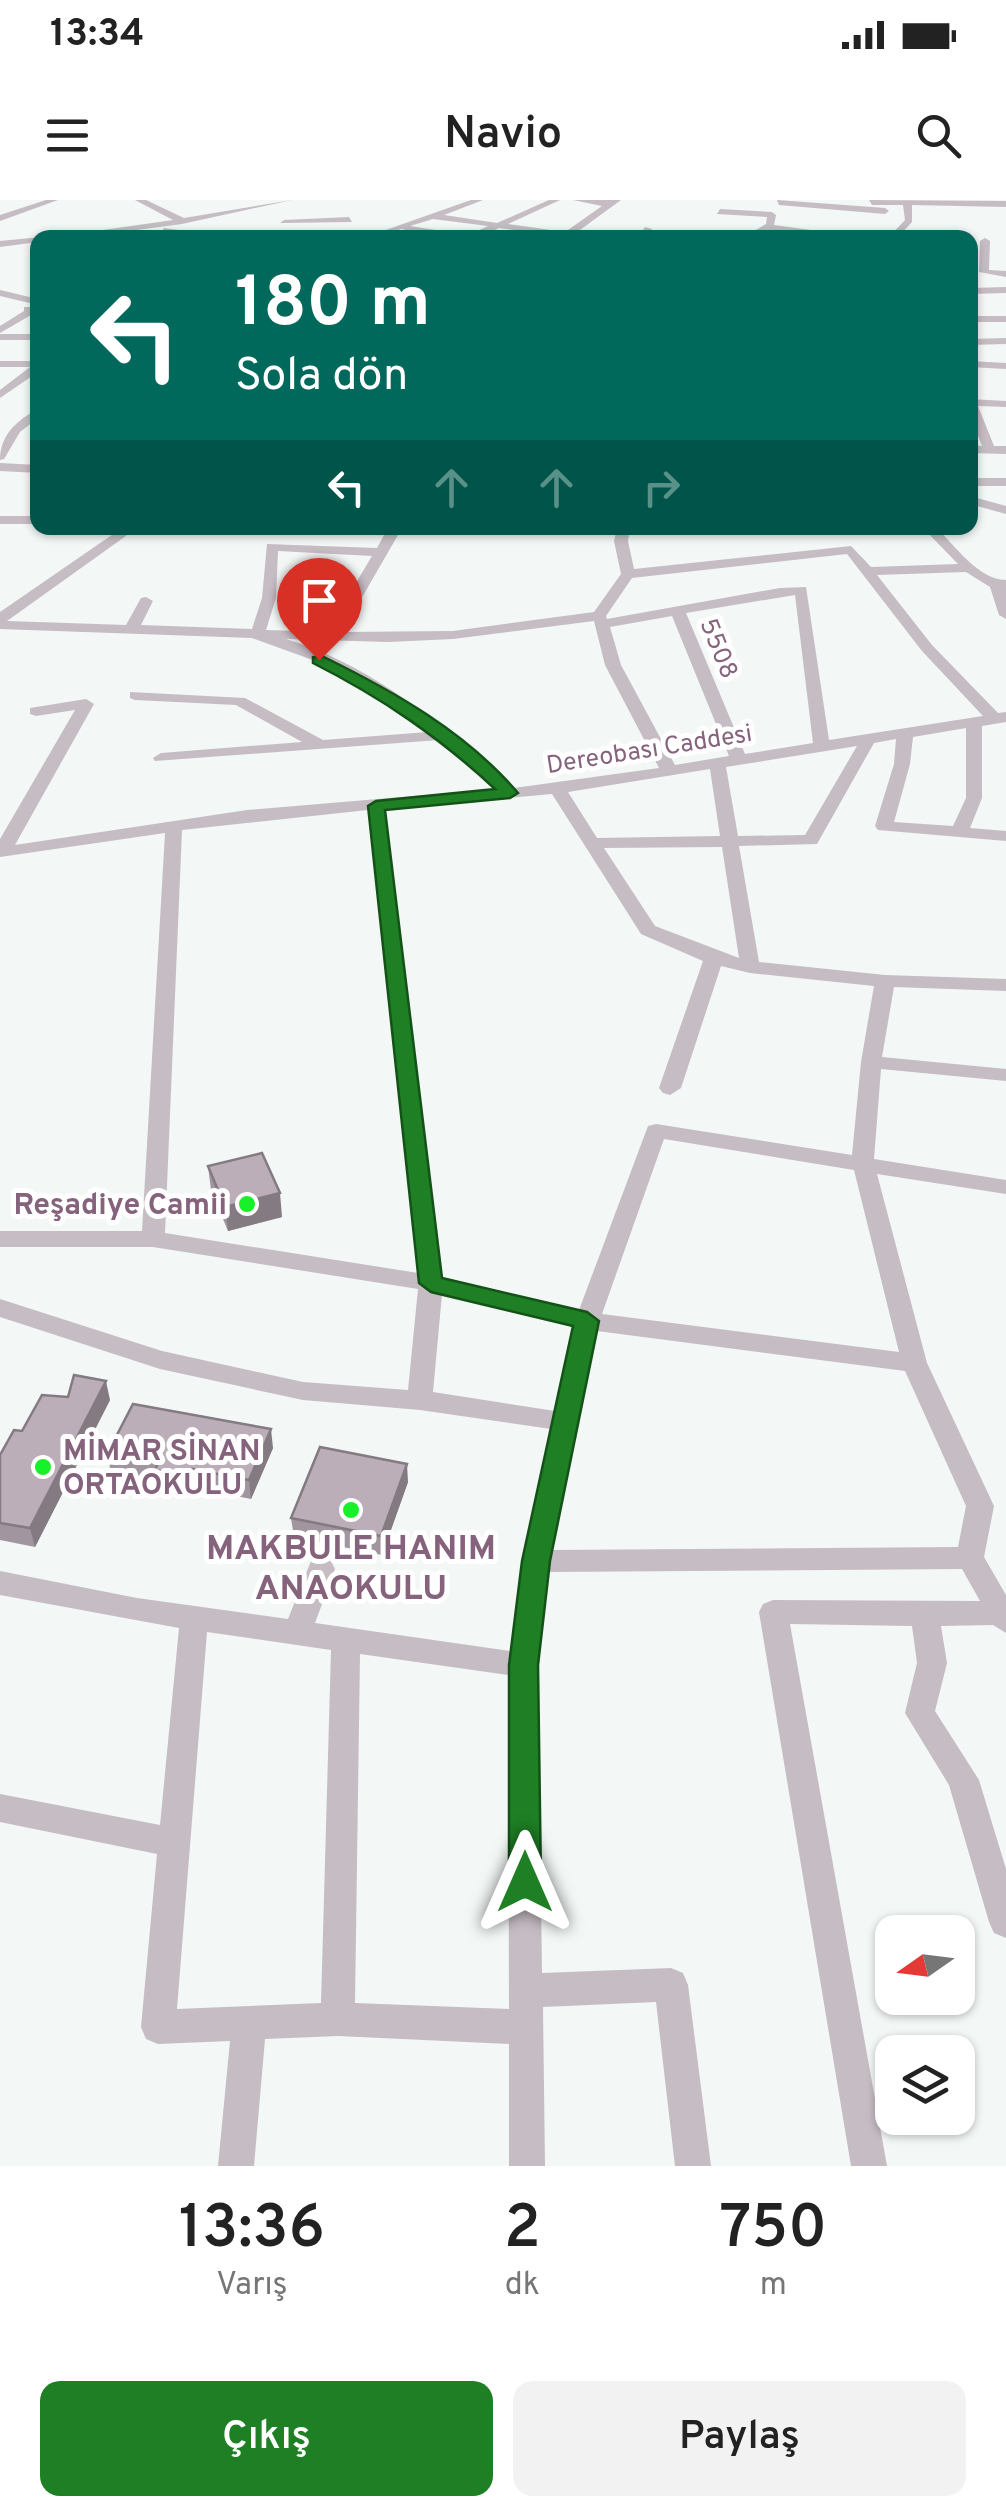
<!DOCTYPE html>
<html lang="tr">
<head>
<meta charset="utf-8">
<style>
  :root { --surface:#fff; --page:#f2f2f2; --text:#222; --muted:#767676; --accent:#1e7f25 }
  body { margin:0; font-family:Overpass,sans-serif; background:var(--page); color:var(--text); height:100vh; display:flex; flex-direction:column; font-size:38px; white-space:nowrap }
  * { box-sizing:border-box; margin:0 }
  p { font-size:32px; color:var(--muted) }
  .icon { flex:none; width:55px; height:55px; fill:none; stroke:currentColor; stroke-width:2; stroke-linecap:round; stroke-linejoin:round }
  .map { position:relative; height:1966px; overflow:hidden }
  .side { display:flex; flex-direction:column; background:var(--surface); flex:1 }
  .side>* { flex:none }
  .top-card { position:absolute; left:30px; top:30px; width:948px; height:305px; border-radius:20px; box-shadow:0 2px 8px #0004; background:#00695c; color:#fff; overflow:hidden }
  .needle { width:65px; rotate:256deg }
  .controls { position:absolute; left:875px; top:1715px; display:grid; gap:20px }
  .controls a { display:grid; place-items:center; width:100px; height:100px; border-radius:20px; background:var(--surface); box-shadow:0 2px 8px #0004; font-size:50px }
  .pin { position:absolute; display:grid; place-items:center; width:85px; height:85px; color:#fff; margin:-102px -42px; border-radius:50% 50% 50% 0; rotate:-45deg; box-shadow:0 0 10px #0007 }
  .pin .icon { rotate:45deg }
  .me { position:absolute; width:110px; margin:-55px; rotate:0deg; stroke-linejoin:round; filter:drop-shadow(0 0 8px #0008) }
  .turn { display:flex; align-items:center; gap:35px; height:210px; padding:0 40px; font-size:45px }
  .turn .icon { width:130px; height:130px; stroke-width:2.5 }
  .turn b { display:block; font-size:70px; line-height:85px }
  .lanes { display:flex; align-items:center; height:95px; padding:0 40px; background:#0003; justify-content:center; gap:50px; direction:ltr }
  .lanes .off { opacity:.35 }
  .eta { display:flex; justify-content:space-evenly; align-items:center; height:170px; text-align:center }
  .eta b { font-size:60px; font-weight:600; line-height:70px }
  .cta { display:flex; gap:20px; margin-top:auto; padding:20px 40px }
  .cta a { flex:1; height:115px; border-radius:20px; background:var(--accent); color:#fff; font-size:40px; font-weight:600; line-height:115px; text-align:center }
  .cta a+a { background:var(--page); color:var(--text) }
  .status { display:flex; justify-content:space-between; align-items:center; height:70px; padding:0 50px; background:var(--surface); direction:ltr }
  .status svg { height:28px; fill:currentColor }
  header { display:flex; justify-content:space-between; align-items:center; height:130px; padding:0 40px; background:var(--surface); font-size:45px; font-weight:600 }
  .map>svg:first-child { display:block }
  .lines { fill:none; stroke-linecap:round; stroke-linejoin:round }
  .minor { fill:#c6bcc3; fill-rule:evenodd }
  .wall { fill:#a1969f }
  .shaded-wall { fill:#837a82 }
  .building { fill:#bbaeb9; stroke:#837a82; stroke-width:2.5 }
  .route { fill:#1e7f25; stroke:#145318; stroke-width:2.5 }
  .poi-dot { fill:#18f129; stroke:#fff; stroke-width:4 }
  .labels { text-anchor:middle; stroke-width:10; stroke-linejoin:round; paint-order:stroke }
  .far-street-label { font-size:25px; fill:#86637c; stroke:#fff }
  .poi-label { font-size:30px; font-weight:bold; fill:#86637c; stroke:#fff; text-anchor:end }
  .near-poi-label { font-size:35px; font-weight:bold; fill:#86637c; stroke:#fff }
</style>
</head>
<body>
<div class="status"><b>13:34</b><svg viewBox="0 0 49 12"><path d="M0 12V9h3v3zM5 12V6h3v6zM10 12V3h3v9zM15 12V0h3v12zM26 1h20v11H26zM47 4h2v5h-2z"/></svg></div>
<header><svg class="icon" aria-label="menu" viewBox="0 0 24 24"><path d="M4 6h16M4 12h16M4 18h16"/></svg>Navio<svg class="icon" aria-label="search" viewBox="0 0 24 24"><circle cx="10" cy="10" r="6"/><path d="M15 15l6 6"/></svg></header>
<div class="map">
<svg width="1006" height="1966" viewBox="0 0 1006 1966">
  <rect width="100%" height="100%" fill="#f3f7f6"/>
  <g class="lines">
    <g class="minor">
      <path d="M 46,0 L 58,0 L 0,21 L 0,15 Z"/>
      <path d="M 135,0 L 146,0 L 184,18 L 292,0 L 182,24 L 76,38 L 47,38 L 173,20 Z"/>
      <path d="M 471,0 L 483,0 L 444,15 L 497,23 L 549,0 L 560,0 L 508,24 L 565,32 L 602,6 L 573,0 L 621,0 L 569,38 L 499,28 L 478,38 L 450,38 L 401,29 L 377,38 L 363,38 ZM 433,19 L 488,26 L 469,35 L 410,26 Z"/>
      <path d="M 777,0 L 885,8 L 889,11 L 885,14 L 779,5 Z"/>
      <path d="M 869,0 L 1006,1 L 1006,7 L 912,5 L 912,22 L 897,38 L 888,38 L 905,20 L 903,5 L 872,5 Z"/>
      <path d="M 720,9 L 772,12 L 776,15 L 774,25 L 869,38 L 767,30 L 754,38 L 742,38 L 766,24 L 767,17 L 717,14 Z"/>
      <path d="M 349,17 L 352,22 L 280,23 L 284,20 Z"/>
      <path d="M 645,27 L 652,29 L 647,38 L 638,38 Z"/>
      <path d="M 164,28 L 216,35 L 220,38 L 161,33 Z"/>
      <path d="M 41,37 L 38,42 L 0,47 L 0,41 Z"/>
      <path d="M 985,38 L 990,41 L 989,70 L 1006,71 L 1006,77 L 979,72 L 980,41 Z"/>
      <path d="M 1006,87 L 1006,93 L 970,94 L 970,88 Z"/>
      <path d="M 0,90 L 38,99 L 38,105 L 0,96 Z"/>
      <path d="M 24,107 L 38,107 L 38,111 L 0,133 L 0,126 L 24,111 Z"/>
      <rect x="970" y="116" width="36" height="6"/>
      <rect x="0" y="134" width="38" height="6"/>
      <path d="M 1006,138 L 1006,144 L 970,145 L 970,139 Z"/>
      <path d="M 0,161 L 38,161 L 38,172 L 0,198 L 0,190 L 30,167 L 0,167 Z"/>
      <path d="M 970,161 L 1006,163 L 1006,169 L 970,167 Z"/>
      <path d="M 970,199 L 1006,201 L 1006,207 L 978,206 L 994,246 L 1006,246 L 1006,254 L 970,253 L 970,245 L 982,246 L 970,214 Z"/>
      <path d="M 38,209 L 38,218 L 20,232 L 4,259 L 0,260 C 0,235 17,220 38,209 Z"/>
      <path d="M 0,263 L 38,265 L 38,273 L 0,271 Z"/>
      <rect x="970" y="278" width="36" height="8"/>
      <path d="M 970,296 L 1006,306 L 1006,314 L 970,304 Z"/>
      <rect x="0" y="316" width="38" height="8"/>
      <path d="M 122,328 L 137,328 L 7,421 L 126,425 L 141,398 L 146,397 L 153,401 L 141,425 L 252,429 L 262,398 L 267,344 L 377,348 L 384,335 L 384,328 L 396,328 L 398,335 L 342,432 L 453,431 L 594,412 L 621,374 L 614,341 L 617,328 L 630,328 L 628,341 L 634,369 L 851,346 L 871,367 L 958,364 L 923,328 L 937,328 C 955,346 979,380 1006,380 L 1006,419 L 999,415 L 990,387 L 966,372 L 877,375 L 932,445 L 998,513 L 1006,512 L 1006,522 L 982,526 L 982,598 L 970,628 L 1006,631 L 1006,641 L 878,630 L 875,626 L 894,564 L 896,539 L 874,543 L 817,644 L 739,646 L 759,762 L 885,775 L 1006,779 L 1006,791 L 894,787 L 882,857 L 1006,869 L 1006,881 L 881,869 L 874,959 L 1006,980 L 1006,994 L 877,974 L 927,1163 L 994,1306 L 984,1357 L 1006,1395 L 1006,1433 L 993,1425 L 941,1426 L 947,1463 L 935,1511 L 979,1580 L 1006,1669 L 1006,1738 L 994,1733 L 989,1722 L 949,1585 L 905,1513 L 917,1463 L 912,1426 L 790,1424 L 887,1966 L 851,1966 L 759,1412 L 763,1404 L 773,1400 L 980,1401 L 962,1369 L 549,1372 L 538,1465 L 542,1773 L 671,1768 L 683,1773 L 688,1785 L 711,1966 L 675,1966 L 656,1802 L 543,1807 L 545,1966 L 509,1966 L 509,1844 L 338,1836 L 265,1839 L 254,1966 L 218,1966 L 230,1841 L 158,1844 L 146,1839 L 141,1827 L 157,1654 L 0,1622 L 0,1594 L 160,1625 L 179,1428 L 0,1395 L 0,1371 L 137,1398 L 288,1419 L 311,1361 L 321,1358 L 331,1361 L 335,1369 L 315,1423 L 510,1451 L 522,1361 L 551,1229 L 420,1210 L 303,1200 L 160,1169 L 0,1117 L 0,1099 L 162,1151 L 303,1182 L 408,1190 L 418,1089 L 153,1047 L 0,1047 L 0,1031 L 142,1031 L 165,633 L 0,657 L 0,639 L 75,510 L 36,516 L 30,514 L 30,508 L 86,499 L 94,504 L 15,645 L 247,610 L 496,589 L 439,540 L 155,561 L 153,558 L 161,553 L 302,542 L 236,505 L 135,500 L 130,498 L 130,492 L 245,498 L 323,540 L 428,532 L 387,502 L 321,463 L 252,438 L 0,429 L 0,412 ZM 278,351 L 372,356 L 327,432 L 266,430 L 276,398 ZM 847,354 L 922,451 L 983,516 L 829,540 L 806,387 L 780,388 L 607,419 L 606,416 L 632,378 ZM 795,395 L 813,543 L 745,554 L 686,413 ZM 672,416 L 729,556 L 675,565 L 621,465 L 610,427 ZM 594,421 L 605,465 L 659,568 L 514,588 C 447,529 375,466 286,439 L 388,442 L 453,439 ZM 966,528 L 966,598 L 953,626 L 894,622 L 910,564 L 913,537 ZM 857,546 L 805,635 L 738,636 L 726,567 ZM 710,569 L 720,636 L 597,638 L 568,592 ZM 552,594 L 641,734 L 703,761 L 659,888 L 663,893 L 670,895 L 681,888 L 721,766 L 750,773 L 874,786 L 861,862 L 852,955 L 656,924 L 648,926 L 579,1110 L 442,1077 L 385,609 ZM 368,610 L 418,1073 L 165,1033 L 182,630 ZM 722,647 L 739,758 L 655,726 L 604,648 ZM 664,939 L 854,970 L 899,1152 L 602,1114 ZM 442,1094 L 574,1126 L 555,1211 L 433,1192 ZM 597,1131 L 905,1171 L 966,1306 L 958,1347 L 552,1350 ZM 207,1432 L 331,1450 L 321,1803 L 177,1809 ZM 360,1454 L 508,1475 L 509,1809 L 355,1803 Z"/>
    </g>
  </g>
  <g class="wall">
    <path d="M 208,966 L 282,1017 L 228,1031 L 211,990 Z"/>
    <path d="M 110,1200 L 35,1347 L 0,1340 L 0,1255 Z"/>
    <path d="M 273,1248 L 251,1299 L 195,1288 L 191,1295 L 158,1289 L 157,1281 L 111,1273 L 107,1254 Z"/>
    <path d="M 408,1282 L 382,1355 L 294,1337 L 291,1318 Z"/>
  </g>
  <g class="shaded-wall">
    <path d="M 280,993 L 282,1017 L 228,1031 L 225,1007 Z"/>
    <path d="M 106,1181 L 110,1200 L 35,1347 L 30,1328 Z"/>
    <path d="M 271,1229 L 273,1248 L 251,1299 L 249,1280 Z"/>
    <path d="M 407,1264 L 408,1282 L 382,1355 L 381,1336 Z"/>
    <path d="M 192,1269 L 195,1288 L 191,1295 L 188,1277 Z"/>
  </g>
  <g class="building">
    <path d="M 262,953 L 280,993 L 225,1007 L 208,966 Z"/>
    <path d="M 74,1175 L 106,1181 L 30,1328 L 0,1323 L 0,1255 L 14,1230 L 22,1231 L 42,1195 L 68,1197 Z"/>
    <path d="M 133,1204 L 271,1229 L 249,1280 L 192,1269 L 188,1277 L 155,1270 L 158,1263 L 107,1254 Z"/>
    <path d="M 320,1247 L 407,1264 L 381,1336 L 291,1318 Z"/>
  </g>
  <path class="route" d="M 313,457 L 324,457 C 395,492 466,532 518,593 L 510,598 L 385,610 L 442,1078 L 587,1112 L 599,1121 L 550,1361 L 538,1465 L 541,1682 L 537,1693 L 525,1698 L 513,1693 L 509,1682 L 509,1465 L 522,1361 L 573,1126 L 431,1092 L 419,1083 L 368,606 L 376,601 L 495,589 C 439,537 382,498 313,463 Z"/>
  <g class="poi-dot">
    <circle cx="247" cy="1004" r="10"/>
    <circle cx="43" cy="1267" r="10"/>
    <circle cx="351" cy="1310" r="10"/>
  </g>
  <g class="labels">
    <g class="far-street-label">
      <text transform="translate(720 448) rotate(68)" y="9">5508</text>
      <text transform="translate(649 548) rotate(-9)" y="9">Dereobası Caddesi</text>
    </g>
    <g class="poi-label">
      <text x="227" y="1014">Reşadiye Camii</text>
      <text x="63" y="1260" text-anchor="start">MİMAR SİNAN<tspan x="63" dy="34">ORTAOKULU</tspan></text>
    </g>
    <g class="near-poi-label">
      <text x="351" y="1359">MAKBULE HANIM<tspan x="351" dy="40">ANAOKULU</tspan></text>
    </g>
  </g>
</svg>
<div class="controls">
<a><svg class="needle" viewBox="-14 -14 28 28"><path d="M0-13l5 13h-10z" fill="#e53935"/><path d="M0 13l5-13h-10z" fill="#767676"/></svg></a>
<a><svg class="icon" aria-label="layers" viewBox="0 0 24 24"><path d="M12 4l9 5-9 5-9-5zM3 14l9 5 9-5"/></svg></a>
</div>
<div class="pin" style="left:319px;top:460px;background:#d93025"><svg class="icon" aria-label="arrive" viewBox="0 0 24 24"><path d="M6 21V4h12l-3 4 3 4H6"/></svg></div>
<svg class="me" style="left:525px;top:1682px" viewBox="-20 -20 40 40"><path d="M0-17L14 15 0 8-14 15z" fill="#1e7f25" stroke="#fff" stroke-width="4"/></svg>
<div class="top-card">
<div class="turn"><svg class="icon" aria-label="left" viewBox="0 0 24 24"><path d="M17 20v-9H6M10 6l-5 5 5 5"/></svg><div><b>180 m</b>Sola dön</div></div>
<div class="lanes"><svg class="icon" aria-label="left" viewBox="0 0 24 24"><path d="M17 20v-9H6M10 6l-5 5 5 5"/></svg><svg class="icon off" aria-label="ahead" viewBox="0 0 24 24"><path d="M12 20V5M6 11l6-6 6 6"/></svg><svg class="icon off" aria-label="ahead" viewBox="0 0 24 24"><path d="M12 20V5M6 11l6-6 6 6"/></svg><svg class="icon off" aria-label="right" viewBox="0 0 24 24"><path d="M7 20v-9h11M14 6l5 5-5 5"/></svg></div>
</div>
</div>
<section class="side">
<div class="eta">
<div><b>13:36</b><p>Varış</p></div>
<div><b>2</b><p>dk</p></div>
<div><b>750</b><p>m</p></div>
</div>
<div class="cta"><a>Çıkış</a><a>Paylaş</a></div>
</section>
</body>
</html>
